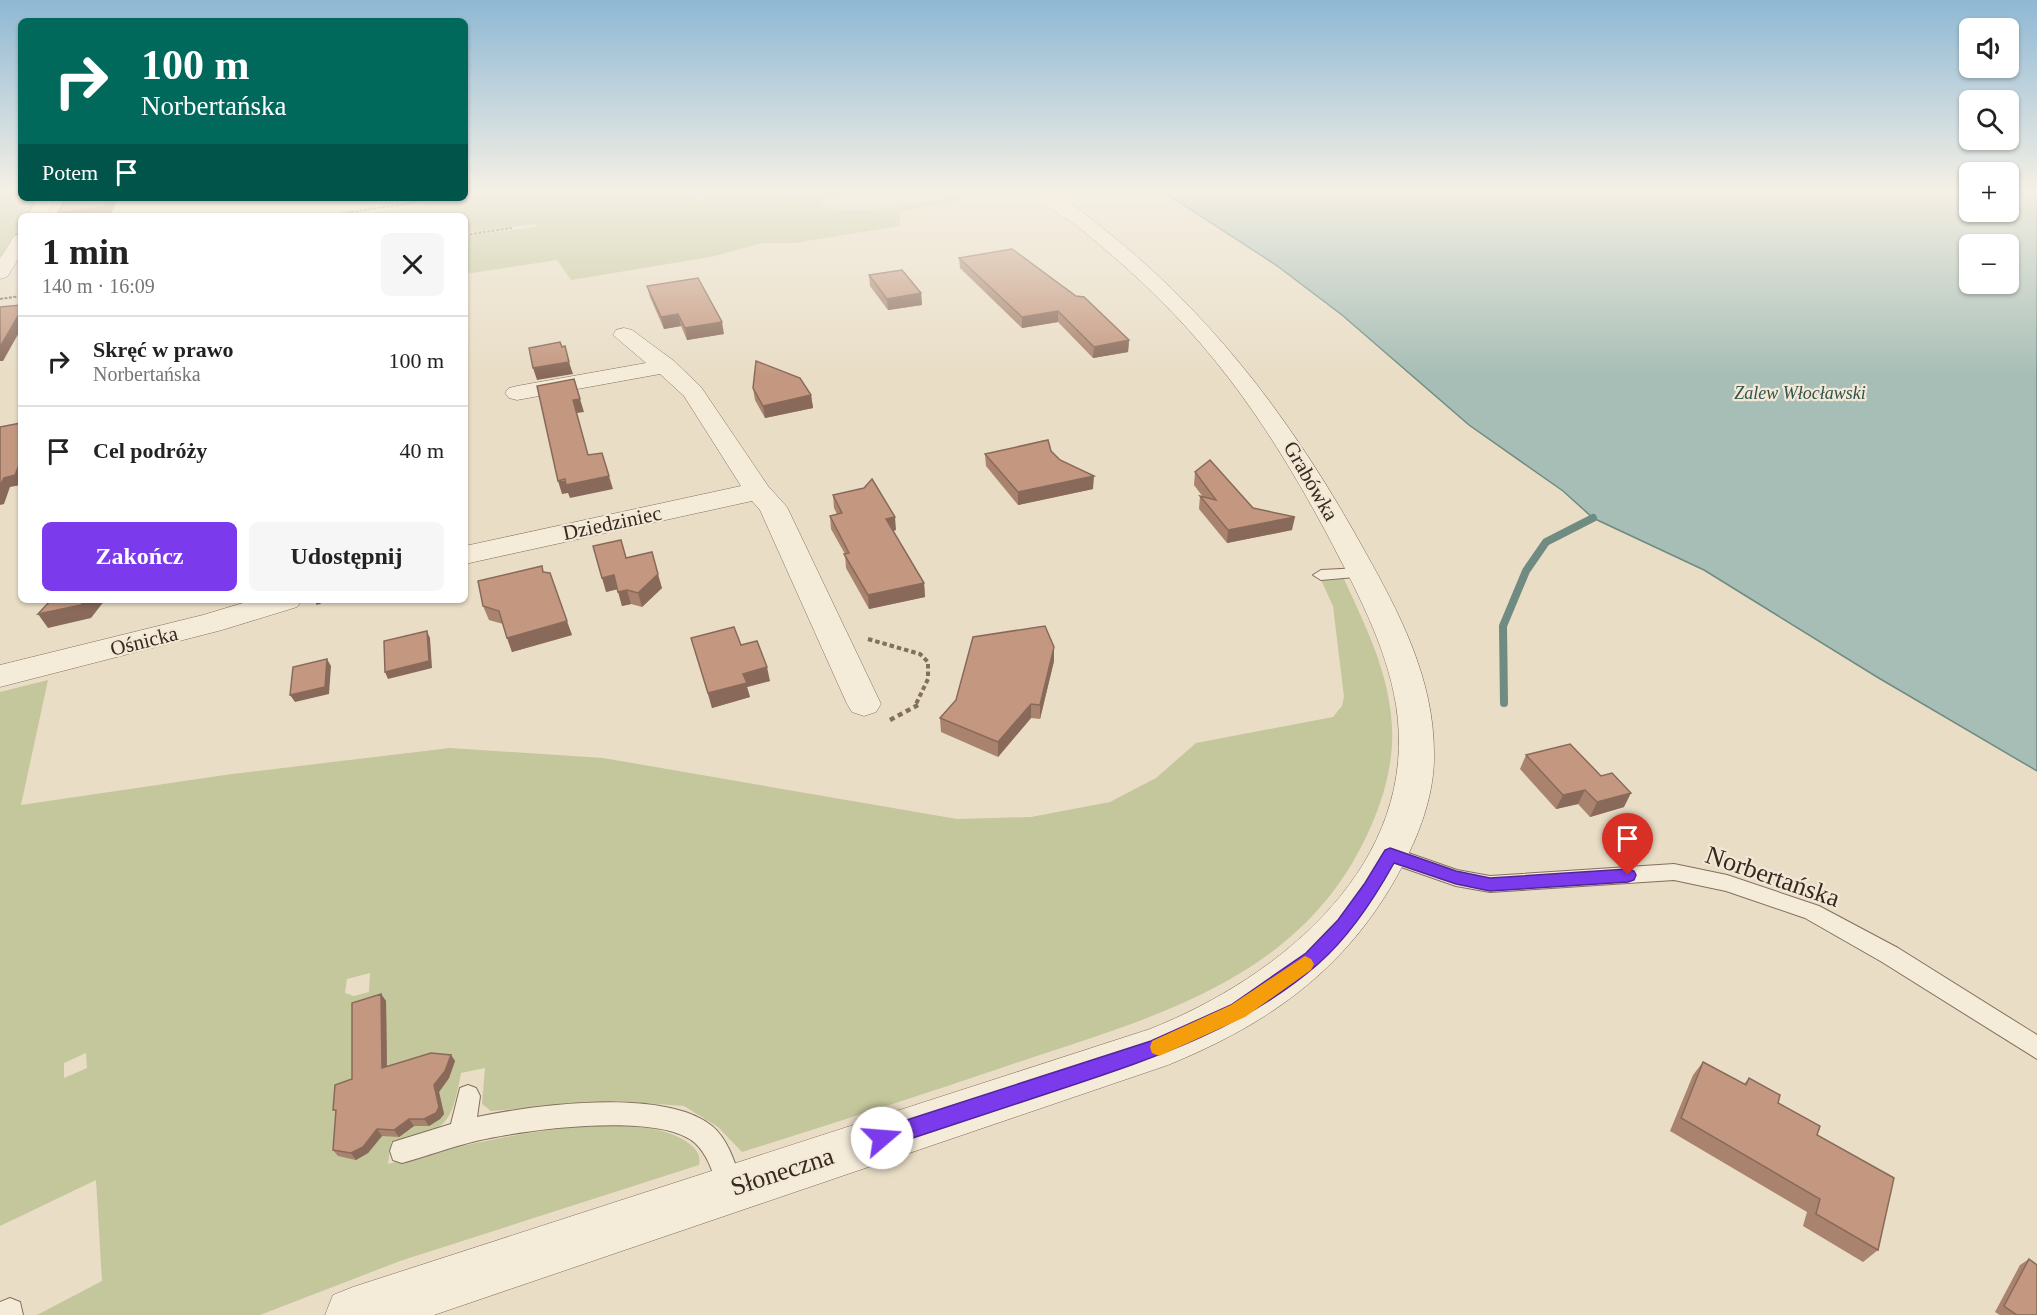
<!DOCTYPE html>
<html lang="pl">
<head>
<meta charset="utf-8">
<style>
  :root { --surface:#fff; --page:#f6f6f6; --text:#222; --muted:#767676; --line:#e0e0e0; --accent:#7c3aed }
  body { margin:0; font-family:"Times New Roman",serif; background:var(--page); color:var(--text); height:100vh; display:flex; flex-direction:column; font-size:22px; white-space:nowrap }
  * { box-sizing:border-box; margin:0 }
  p { font-size:20px; color:var(--muted) }
  .icon { flex:none; width:33px; height:33px; fill:none; stroke:currentColor; stroke-width:2; stroke-linecap:round; stroke-linejoin:round }
  .map { position:relative; flex:1; overflow:hidden }
  .side { position:absolute; left:18px; top:213px; width:450px; height:390px; display:flex; flex-direction:column; background:var(--surface); border-radius:9px; box-shadow:0 2px 4px #0004 }
  .side>* { flex:none }
  .top-card { position:absolute; left:18px; top:18px; width:450px; height:183px; border-radius:9px; box-shadow:0 2px 4px #0004; background:#00695c; color:#fff; overflow:hidden }
  .buttons { position:absolute; left:1959px; top:18px; display:grid; gap:12px }
  .buttons a { display:grid; place-items:center; width:60px; height:60px; border-radius:9px; background:var(--surface); box-shadow:0 2px 4px #0004; font-size:30px }
  .pin { position:absolute; display:grid; place-items:center; width:51px; height:51px; color:#fff; margin:-62px -26px; border-radius:50% 50% 50% 0; rotate:-45deg; box-shadow:0 0 6px #0007 }
  .pin .icon { rotate:45deg }
  .me { position:absolute; width:66px; margin:-33px; rotate:72deg; stroke-linejoin:round; filter:drop-shadow(0 0 4px #0008) }
  .turn { display:flex; align-items:center; gap:21px; height:126px; padding:0 24px; font-size:27px }
  .turn .icon { width:78px; height:78px; stroke-width:2.5 }
  .turn b { display:block; font-size:42px; line-height:51px }
  .then { display:flex; align-items:center; height:57px; padding:0 24px; background:#0003; gap:12px; font-size:22px }
  .round { display:grid; place-items:center; flex:none; width:63px; height:63px; border-radius:9px; background:var(--page) }
  .head { display:flex; align-items:center; justify-content:space-between; height:102px; padding:0 24px }
  h1 { font-size:36px; font-weight:700; line-height:45px }
  .button { display:flex; gap:12px; margin-top:auto; padding:12px 24px }
  .button a { flex:1; height:69px; border-radius:9px; background:var(--accent); color:#fff; font-size:24px; font-weight:700; line-height:69px; text-align:center }
  .button a+a { background:var(--page); color:var(--text) }
  ul { padding:0; list-style:none }
  li { display:flex; align-items:center; gap:18px; height:90px; padding:0 24px; border-top:2px solid var(--line) }
  li div { flex:1 }
  li b { display:block; font-size:22px }
  li em { font-style:normal }
  .map>svg:first-child { display:block }
  .green { fill:#c4c69b; fill-rule:evenodd }
  .water { fill:#a7beb6; stroke:#6f8b82; stroke-width:1.5; fill-rule:evenodd }
  .lines { fill:none; stroke-linecap:round; stroke-linejoin:round }
  .stream { stroke:#6f8b82; stroke-width:8 }
  .service-casing { stroke:#836f5e; stroke-width:2 }
  .minor-casing { stroke:#836f5e; stroke-width:1 }
  .tertiary-casing { stroke:#836f5e; stroke-width:1 }
  .path-far2 { stroke:#836f5e; stroke-width:2; stroke-dasharray:3 1.5; stroke-linecap:butt }
  .path-far1 { stroke:#836f5e; stroke-width:4; stroke-dasharray:4.5 3; stroke-linecap:butt }
  .path { stroke:#836f5e; stroke-width:4.5; stroke-dasharray:5 4; stroke-linecap:butt }
  .service { fill:#f5ebd9; fill-rule:evenodd }
  .minor { fill:#f5ebd9; fill-rule:evenodd }
  .tertiary { fill:#f5ebd9; fill-rule:evenodd }
  .wall { fill:#a9836e }
  .shaded-wall { fill:#896a5a }
  .building { fill:#c49880; stroke:#896a5a; stroke-width:1.5 }
  .route { fill:#7c3aed; stroke:#51269a; stroke-width:1.5 }
  .slow { fill:#f59e0b }
  .labels { text-anchor:middle; stroke-width:4.5; stroke-linejoin:round; paint-order:stroke }
  .far-water-label { font-size:18px; font-style:italic; fill:#31534f; stroke:#f2e8d5 }
  .street-label { font-size:21px; fill:#352920; stroke:#f2e8d5 }
  .near-street-label { font-size:26px; fill:#352920; stroke:#f2e8d5 }
</style>
</head>
<body>
<div class="map">
<svg width="2037" height="1315" viewBox="0 0 2037 1315">
  <rect width="100%" height="100%" fill="#e9ddc6"/>
  <g class="green">
    <path d="M 0,191 L 21,191 L 21,198 L 42,198 L 31,216 L 21,216 L 21,233 L 6,256 L 0,256 Z"/>
    <path d="M 465,191 L 672,191 L 695,200 L 749,191 L 762,191 L 781,199 L 838,192 L 840,195 L 819,202 C 835,222 930,201 956,197 L 960,200 L 900,212 L 900,226 L 795,243 L 763,243 L 710,257 L 571,280 L 557,260 L 465,274 L 465,236 L 536,227 L 537,224 L 465,233 L 465,216 L 345,216 L 428,204 L 436,198 L 465,198 Z"/>
    <path d="M 1344,579 C 1364,623 1386,666 1391,715 C 1396,756 1385,797 1367,835 C 1298,983 1148,1018 1007,1066 C 919,1096 831,1124 742,1152 L 718,1127 L 684,1106 L 616,1101 L 491,1111 L 482,1104 L 485,1068 L 461,1073 C 451,1128 445,1131 391,1142 L 388,1164 C 457,1147 620,1103 684,1140 C 693,1146 702,1153 699,1165 L 400,1261 L 260,1315 L 37,1315 L 102,1281 L 96,1180 L 0,1226 L 0,692 L 48,680 L 21,805 L 232,774 L 450,748 L 603,758 L 957,819 L 1031,817 L 1110,802 L 1156,778 L 1196,743 L 1333,717 L 1342,706 L 1344,697 L 1333,606 L 1321,580 ZM 370,973 L 369,992 L 354,996 L 345,993 L 347,979 ZM 86,1053 L 87,1068 L 64,1078 L 64,1063 Z"/>
  </g>
  <path class="water" d="M 1162,191 L 1969,191 L 1970,212 L 2008,212 L 2009,191 L 2037,191 L 2037,771 L 1877,677 L 1704,570 L 1593,518 L 1563,491 L 1469,425 L 1342,315 L 1276,265 ZM 1970,244 L 2008,244 L 2008,284 L 1970,284 Z"/>
  <g class="lines">
    <path class="stream" d="M 1504,703 L 1503,626 L 1526,571 L 1546,542 L 1593,518"/>
    <defs>
      <g id="service">
        <path d="M 1362,568 L 1370,573 L 1367,576 L 1321,580 L 1313,575 L 1321,570 Z"/>
        <path d="M 1391,847 L 1457,870 L 1490,876 L 1674,864 L 1727,875 L 1819,906 L 1898,948 L 2037,1035 L 2037,1059 L 1882,962 L 1805,918 L 1726,891 L 1674,880 L 1490,892 L 1456,886 L 1384,861 L 1381,855 L 1384,849 Z"/>
        <path d="M 468,1085 L 476,1088 L 480,1096 L 477,1117 C 534,1105 664,1087 712,1126 C 729,1140 736,1166 743,1187 L 739,1196 L 730,1200 L 721,1196 C 714,1178 710,1157 695,1143 C 659,1111 522,1130 476,1141 C 451,1147 427,1156 402,1163 L 393,1160 L 390,1151 L 393,1142 L 451,1124 L 460,1088 Z"/>
        <path d="M 10,1298 L 20,1302 L 23,1315 L 0,1315 L 0,1302 Z"/>
      </g>
      <g id="minor">
        <path d="M 38,198 L 56,198 L 45,216 L 27,216 Z"/>
        <path d="M 21,234 L 21,255 L 7,277 L 0,279 L 0,258 L 14,236 Z"/>
        <path d="M 624,328 L 632,330 L 674,361 L 701,387 L 768,486 L 787,507 L 881,704 L 876,712 L 864,716 L 852,712 L 847,704 L 760,510 L 752,501 L 465,564 L 465,546 L 741,486 L 684,396 L 660,374 L 517,400 L 509,398 L 505,393 L 509,388 L 517,386 L 646,363 L 613,335 L 616,330 Z"/>
        <path d="M 253,600 L 302,600 L 297,607 L 222,630 L 0,687 L 0,665 L 203,615 Z"/>
      </g>
      <path id="tertiary" d="M 1033,191 C 1038,191 1045,190 1050,191 C 1063,194 1102,228 1115,238 C 1220,324 1298,430 1363,548 C 1399,612 1434,678 1434,753 C 1435,791 1421,830 1404,863 C 1351,966 1273,1022 1168,1065 L 434,1315 L 325,1315 L 333,1295 L 353,1287 L 1150,1029 C 1281,977 1421,863 1396,705 C 1386,644 1355,588 1327,534 C 1291,467 1251,402 1201,344 C 1166,303 1125,265 1083,231 C 1068,218 1043,207 1033,191 Z"/>
    </defs>
    <use href="#service" class="service-casing"/>
    <use href="#minor" class="minor-casing"/>
    <use href="#tertiary" class="tertiary-casing"/>
    <g class="path-far2">
      <path d="M 324,216 L 406,204 L 427,198"/>
      <path d="M 465,235 L 512,228"/>
      <path d="M 0,299 L 21,296"/>
    </g>
    <g class="path-far1">
      <path d="M 316,603 L 328,600"/>
      <path d="M 868,639 L 920,654 L 928,662 L 928,679 L 915,706"/>
    </g>
    <path class="path" d="M 890,720 L 918,705"/>
    <use href="#service" class="service"/>
    <use href="#minor" class="minor"/>
    <use href="#tertiary" class="tertiary"/>
  </g>
  <g class="wall">
    <path d="M 959,258 L 1129,340 L 1128,352 L 1093,358 L 1058,322 L 1022,328 L 960,268 Z"/>
    <path d="M 869,275 L 921,293 L 922,305 L 888,310 L 870,286 Z"/>
    <path d="M 647,286 L 724,334 L 687,340 L 681,326 L 664,329 L 650,297 Z"/>
    <path d="M 753,388 L 811,395 L 813,408 L 765,418 L 755,400 Z"/>
    <path d="M 985,454 L 1093,489 L 1018,505 L 986,466 Z"/>
    <path d="M 1195,472 L 1253,508 L 1292,530 L 1227,543 L 1199,509 L 1200,496 L 1203,497 L 1194,485 Z"/>
    <path d="M 833,495 L 896,530 L 893,531 L 924,583 L 925,597 L 869,609 L 846,568 L 845,554 L 831,529 L 830,516 L 837,514 L 834,508 Z"/>
    <path d="M 626,558 L 662,588 L 642,607 L 631,604 L 622,606 L 618,589 L 606,592 Z"/>
    <path d="M 544,572 L 572,635 L 512,652 L 503,624 L 489,620 L 483,606 Z"/>
    <path d="M 691,638 L 741,645 L 770,681 L 747,687 L 750,697 L 712,708 Z"/>
    <path d="M 1054,647 L 1054,661 L 1040,719 L 1031,718 L 998,757 L 941,732 L 940,718 Z"/>
    <path d="M 1526,755 L 1624,807 L 1590,817 L 1578,804 L 1556,809 L 1520,769 Z"/>
    <path d="M 381,994 L 386,1001 L 387,1067 L 451,1055 L 455,1061 L 449,1078 L 439,1092 L 444,1114 L 440,1119 L 429,1126 L 414,1126 L 399,1137 L 382,1136 L 368,1153 L 356,1160 L 338,1156 L 333,1150 L 336,1113 L 352,1079 Z"/>
    <path d="M 1703,1062 L 1744,1084 L 1749,1078 L 1817,1135 L 1878,1250 L 1863,1262 L 1803,1226 L 1807,1212 L 1670,1131 L 1693,1075 Z"/>
    <path d="M 2029,1259 L 2037,1315 L 2000,1315 L 1995,1312 L 2020,1265 Z"/>
  </g>
  <g class="shaded-wall">
    <path d="M 108,198 L 118,198 L 110,216 L 60,216 L 58,213 Z"/>
    <path d="M 921,293 L 922,305 L 888,310 L 887,299 Z"/>
    <path d="M 21,311 L 21,329 L 3,361 L 0,361 L 0,347 Z"/>
    <path d="M 1058,311 L 1058,322 L 1022,328 L 1022,317 Z"/>
    <path d="M 678,314 L 681,326 L 664,329 L 661,317 Z"/>
    <path d="M 722,322 L 724,334 L 687,340 L 685,328 Z"/>
    <path d="M 1129,340 L 1128,352 L 1093,358 L 1094,347 Z"/>
    <path d="M 569,362 L 573,374 L 537,380 L 533,368 Z"/>
    <path d="M 811,395 L 813,408 L 765,418 L 763,406 Z"/>
    <path d="M 580,399 L 584,412 L 577,413 L 573,400 Z"/>
    <path d="M 21,460 L 21,485 L 10,487 L 4,504 L 0,505 L 0,486 L 4,478 Z"/>
    <path d="M 609,476 L 613,489 L 570,498 L 568,493 L 562,494 L 558,481 Z"/>
    <path d="M 1094,476 L 1093,489 L 1018,505 L 1018,492 Z"/>
    <path d="M 895,517 L 896,530 L 887,532 L 886,519 Z"/>
    <path d="M 1295,517 L 1292,530 L 1227,543 L 1228,530 Z"/>
    <path d="M 658,574 L 662,588 L 642,607 L 638,593 Z"/>
    <path d="M 614,575 L 618,589 L 606,592 L 602,578 Z"/>
    <path d="M 924,583 L 925,597 L 869,609 L 868,595 Z"/>
    <path d="M 627,590 L 631,604 L 622,606 L 618,592 Z"/>
    <path d="M 85,600 L 105,600 L 91,618 L 48,628 L 38,614 Z"/>
    <path d="M 567,621 L 572,635 L 512,652 L 507,638 Z"/>
    <path d="M 427,631 L 430,638 L 432,668 L 388,679 L 385,672 Z"/>
    <path d="M 1054,647 L 1054,661 L 1040,719 L 1040,705 Z"/>
    <path d="M 327,659 L 331,666 L 329,694 L 295,702 L 290,695 Z"/>
    <path d="M 767,667 L 770,681 L 747,687 L 750,697 L 712,708 L 708,693 L 743,674 Z"/>
    <path d="M 1031,704 L 1031,718 L 998,757 L 998,742 Z"/>
    <path d="M 1585,790 L 1578,804 L 1556,809 L 1563,795 Z"/>
    <path d="M 1631,793 L 1624,807 L 1590,817 L 1597,802 Z"/>
    <path d="M 381,994 L 386,1001 L 387,1075 L 382,1068 Z"/>
    <path d="M 451,1055 L 455,1061 L 449,1078 L 439,1092 L 444,1114 L 440,1119 L 429,1126 L 424,1119 L 434,1085 Z"/>
    <path d="M 409,1119 L 414,1126 L 399,1137 L 394,1130 Z"/>
    <path d="M 377,1129 L 382,1136 L 368,1153 L 356,1160 L 351,1153 Z"/>
  </g>
  <g class="building">
    <path d="M 66,198 L 108,198 L 104,207 L 58,213 Z"/>
    <path d="M 1012,249 L 1076,296 L 1084,297 L 1129,340 L 1094,347 L 1058,311 L 1022,317 L 959,258 Z"/>
    <path d="M 902,270 L 921,293 L 887,299 L 869,275 Z"/>
    <path d="M 698,278 L 722,322 L 685,328 L 678,314 L 661,317 L 647,286 Z"/>
    <path d="M 21,305 L 21,311 L 0,347 L 0,307 Z"/>
    <path d="M 560,342 L 562,347 L 565,346 L 569,362 L 533,368 L 529,348 Z"/>
    <path d="M 756,361 L 800,378 L 811,395 L 763,406 L 753,388 Z"/>
    <path d="M 574,379 L 580,399 L 573,400 L 588,455 L 602,453 L 609,476 L 566,485 L 565,479 L 558,481 L 537,386 Z"/>
    <path d="M 21,423 L 21,430 L 20,433 L 21,433 L 21,460 L 15,475 L 4,478 L 0,486 L 0,427 Z"/>
    <path d="M 1048,440 L 1051,451 L 1060,460 L 1094,476 L 1018,492 L 985,454 Z"/>
    <path d="M 1210,460 L 1253,508 L 1295,517 L 1228,530 L 1200,496 L 1216,500 L 1195,472 Z"/>
    <path d="M 872,479 L 895,517 L 886,519 L 924,583 L 868,595 L 844,554 L 849,553 L 830,516 L 842,513 L 833,495 L 864,488 Z"/>
    <path d="M 621,540 L 626,558 L 652,552 L 658,574 L 638,593 L 627,590 L 618,592 L 614,575 L 602,578 L 593,546 Z"/>
    <path d="M 542,566 L 543,572 L 550,573 L 567,621 L 507,638 L 499,611 L 483,606 L 478,581 Z"/>
    <path d="M 51,600 L 85,600 L 81,605 L 38,614 Z"/>
    <path d="M 1045,626 L 1054,647 L 1040,705 L 1031,704 L 998,742 L 940,718 L 956,700 L 973,637 Z"/>
    <path d="M 734,627 L 741,645 L 757,641 L 767,667 L 743,674 L 747,683 L 708,693 L 691,638 Z"/>
    <path d="M 427,631 L 429,661 L 385,672 L 384,641 Z"/>
    <path d="M 327,659 L 325,687 L 290,695 L 293,667 Z"/>
    <path d="M 1570,744 L 1601,776 L 1612,773 L 1631,793 L 1597,802 L 1585,790 L 1563,795 L 1526,755 Z"/>
    <path d="M 381,994 L 382,1068 L 431,1053 L 451,1055 L 445,1071 L 434,1085 L 439,1107 L 436,1113 L 424,1119 L 409,1119 L 394,1130 L 377,1129 L 363,1147 L 351,1153 L 333,1150 L 336,1110 L 333,1110 L 335,1085 L 352,1079 L 352,1003 Z"/>
    <path d="M 1703,1062 L 1746,1085 L 1749,1078 L 1780,1095 L 1778,1103 L 1820,1126 L 1817,1135 L 1894,1178 L 1878,1250 L 1816,1214 L 1820,1199 L 1681,1118 Z"/>
    <path d="M 2029,1259 L 2037,1265 L 2037,1315 L 2017,1315 L 2004,1306 Z"/>
  </g>
  <linearGradient id="sky" x2="0" y2="1"><stop stop-color="#8eb8d4"/><stop offset="0.51" stop-color="#f5f0e5"/><stop offset="1" stop-color="#f5f0e5" stop-opacity="0"/></linearGradient>
  <rect width="2037" height="375" fill="url(#sky)"/>
  <path class="route" d="M 1390,848 L 1456,871 L 1490,878 L 1628,869 L 1634,871 L 1636,875 L 1634,880 L 1628,882 L 1490,891 L 1456,884 L 1394,863 C 1374,899 1350,936 1318,964 C 1246,1027 1157,1057 1067,1087 C 1006,1107 944,1128 882,1148 L 875,1145 L 872,1138 L 875,1131 L 882,1128 L 1151,1041 L 1231,1005 L 1306,953 L 1338,920 L 1365,883 L 1385,850 Z"/>
  <path class="slow" d="M 1305,956 L 1311,959 L 1314,964 L 1311,970 L 1245,1017 L 1166,1053 L 1159,1056 L 1152,1053 L 1150,1047 L 1152,1041 L 1231,1005 Z"/>
  <g class="labels">
    <g class="far-water-label">
      <text x="1800" y="399">Zalew Włocławski</text>
    </g>
    <g class="street-label">
      <text transform="translate(1311 481) rotate(60)" y="7">Grabówka</text>
      <text transform="translate(612 523) rotate(-12)" y="7">Dziedziniec</text>
      <text transform="translate(144 641) rotate(-14)" y="7">Ośnicka</text>
    </g>
    <g class="near-street-label">
      <text transform="translate(1773 876) rotate(19)" y="9">Norbertańska</text>
      <text transform="translate(782 1171) rotate(-18)" y="9">Słoneczna</text>
    </g>
  </g>
</svg>
<div class="buttons">
<a><svg class="icon" aria-label="sound" viewBox="0 0 24 24"><path d="M4 9h4l5-4v14l-5-4H4zM17 9q2 3 0 6"/></svg></a>
<a><svg class="icon" aria-label="search" viewBox="0 0 24 24"><circle cx="10" cy="10" r="6"/><path d="M15 15l6 6"/></svg></a>
<a>+</a>
<a>−</a>
</div>
<div class="pin" style="left:1628px;top:875px;background:#d93025"><svg class="icon" aria-label="arrive" viewBox="0 0 24 24"><path d="M6 21V4h12l-3 4 3 4H6"/></svg></div>
<svg class="me" style="left:882px;top:1138px" viewBox="-20 -20 40 40"><circle r="19" fill="#fff"/><path d="M0-13L10 11 0 6-10 11z" fill="#7c3aed"/></svg>
<div class="top-card">
<div class="turn"><svg class="icon" aria-label="right" viewBox="0 0 24 24"><path d="M7 20v-9h11M14 6l5 5-5 5"/></svg><div><b>100 m</b>Norbertańska</div></div>
<div class="then">Potem<svg class="icon" aria-label="arrive" viewBox="0 0 24 24"><path d="M6 21V4h12l-3 4 3 4H6"/></svg></div>
</div>
<section class="side">
<div class="head"><div><h1>1 min</h1><p>140 m · 16:09</p></div><a class="round"><svg class="icon" aria-label="close" viewBox="0 0 24 24"><path d="M6 6l12 12M18 6L6 18"/></svg></a></div>
<ul>
<li><svg class="icon" aria-label="right" viewBox="0 0 24 24"><path d="M7 20v-9h11M14 6l5 5-5 5"/></svg><div><b>Skręć w prawo</b><p>Norbertańska</p></div><em>100 m</em></li>
<li><svg class="icon" aria-label="arrive" viewBox="0 0 24 24"><path d="M6 21V4h12l-3 4 3 4H6"/></svg><div><b>Cel podróży</b></div><em>40 m</em></li>
</ul>
<div class="button"><a>Zakończ</a><a>Udostępnij</a></div>
</section>
</div>
</body>
</html>
